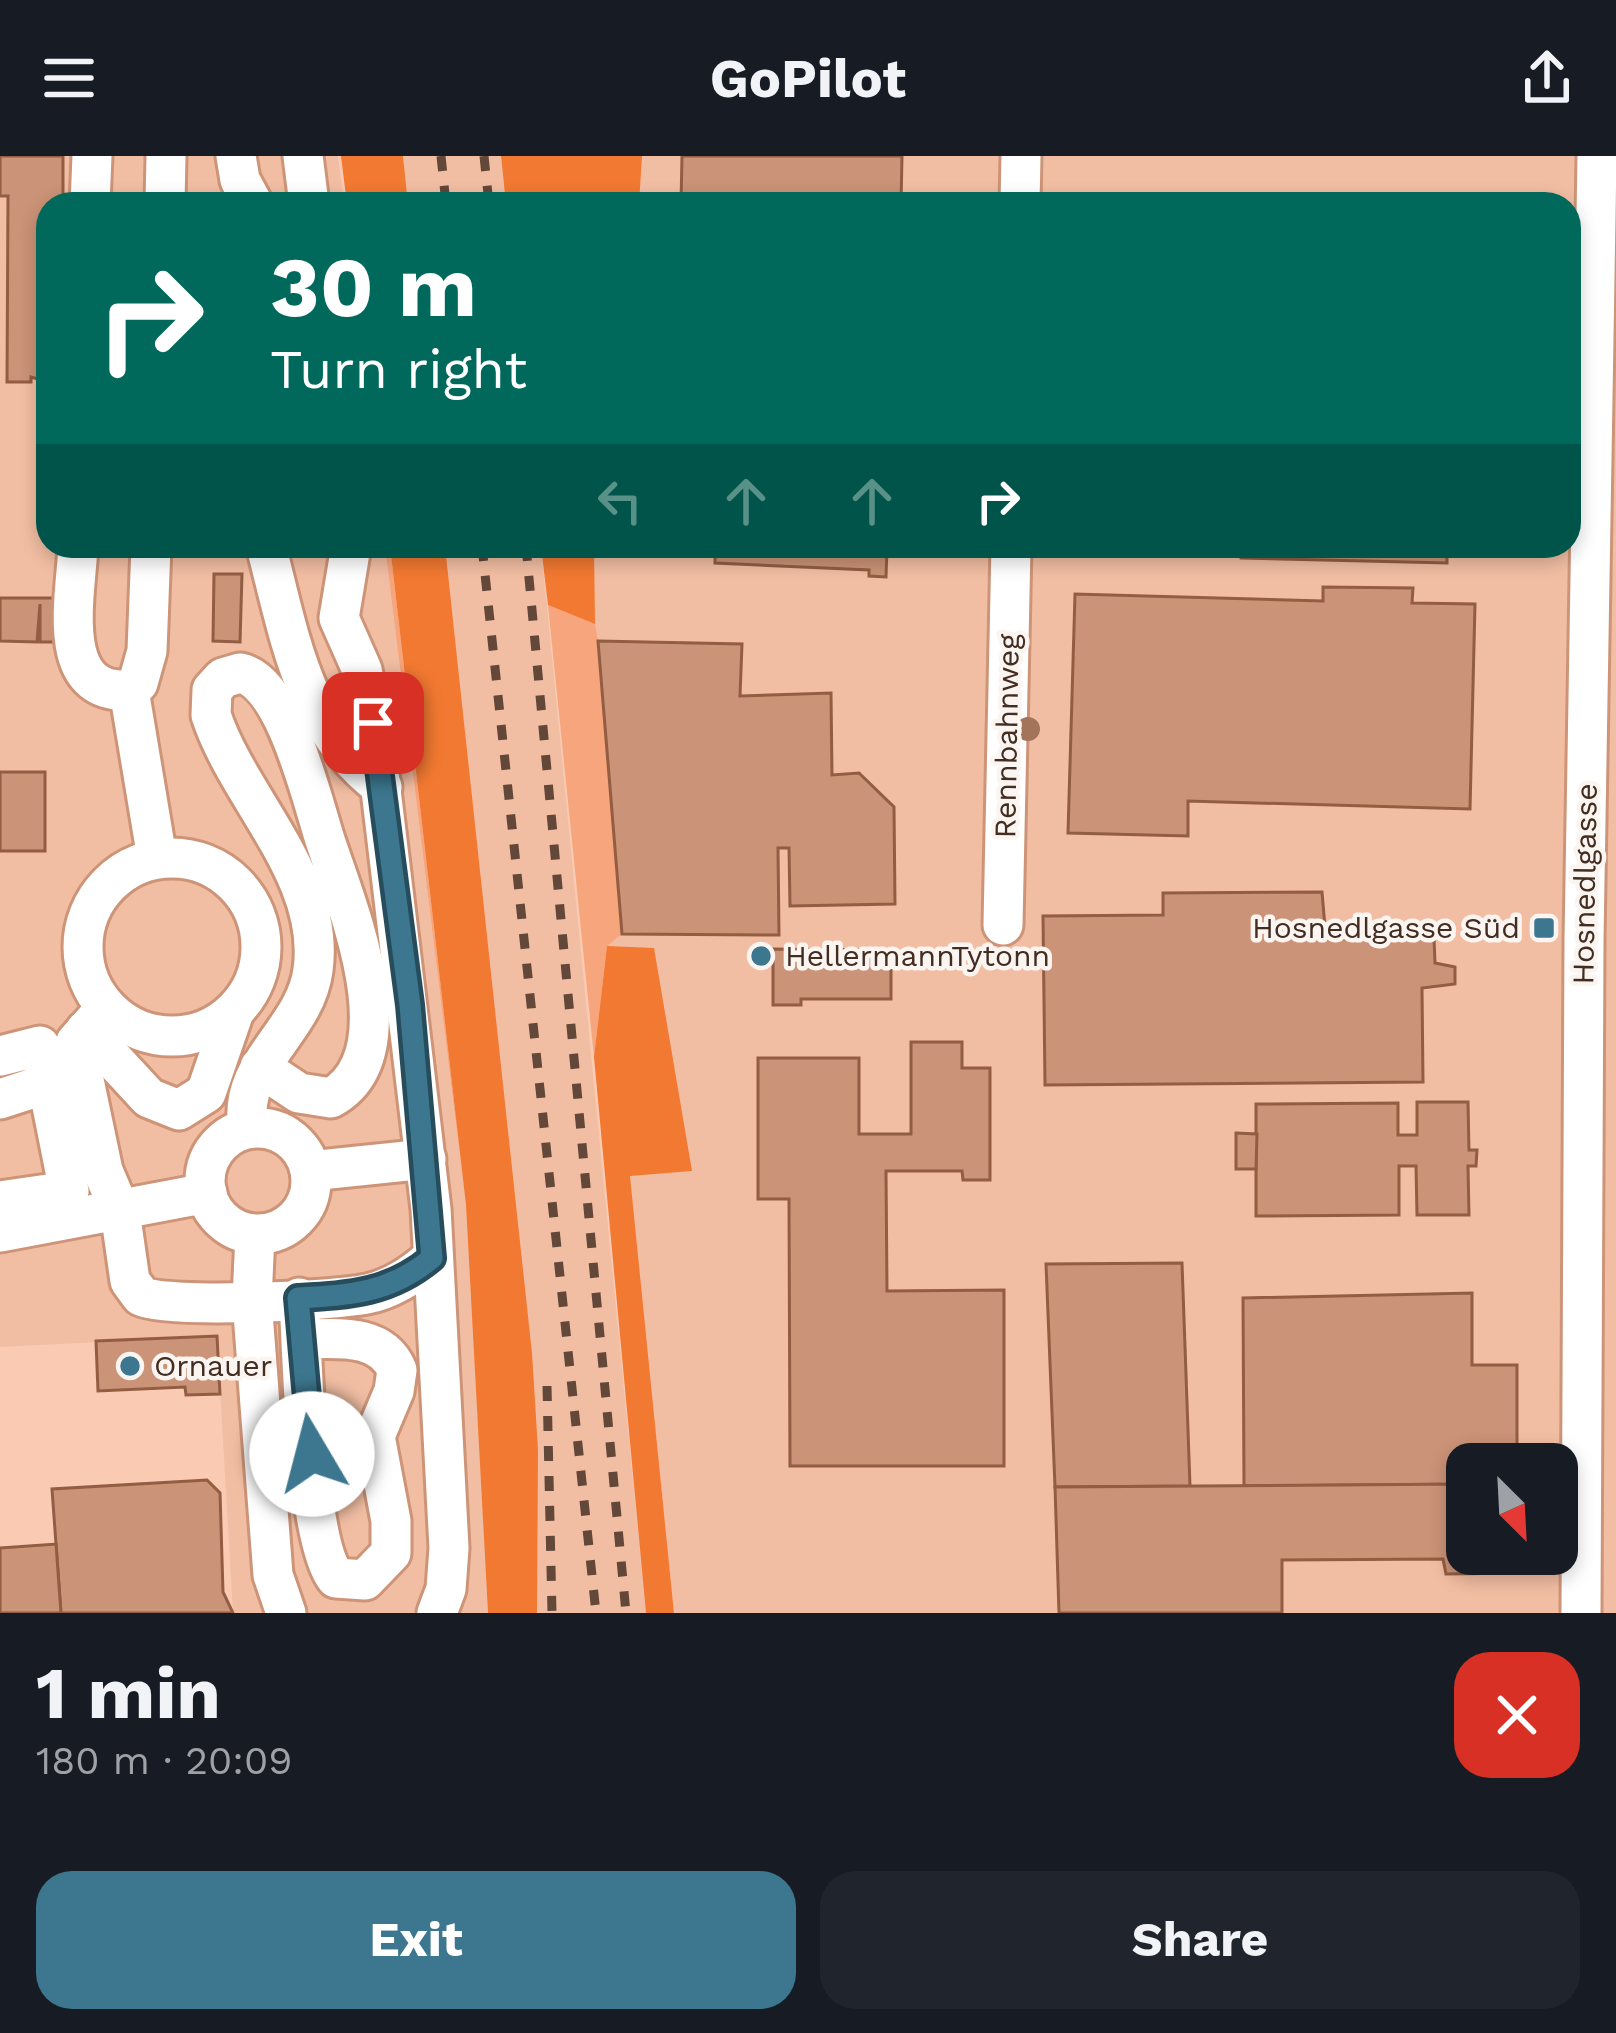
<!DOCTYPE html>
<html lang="en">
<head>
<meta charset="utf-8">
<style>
  :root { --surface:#171b24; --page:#20242c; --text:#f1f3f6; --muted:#9ea1a6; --accent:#3c778f }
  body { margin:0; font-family:"Work Sans",sans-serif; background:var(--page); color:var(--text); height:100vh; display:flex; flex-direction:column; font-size:45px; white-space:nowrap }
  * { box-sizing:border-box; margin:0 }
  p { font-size:39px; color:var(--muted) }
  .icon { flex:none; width:66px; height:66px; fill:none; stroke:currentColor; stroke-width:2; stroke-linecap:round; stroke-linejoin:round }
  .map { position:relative; height:1457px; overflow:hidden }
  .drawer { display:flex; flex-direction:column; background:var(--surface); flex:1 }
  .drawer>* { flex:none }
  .top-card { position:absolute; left:36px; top:36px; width:1545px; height:366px; border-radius:36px; box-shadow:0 6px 18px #0003; background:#00695c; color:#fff; overflow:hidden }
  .needle { width:78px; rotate:156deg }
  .buttons { position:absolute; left:1446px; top:1287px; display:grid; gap:24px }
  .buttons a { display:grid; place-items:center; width:132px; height:132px; border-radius:24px; background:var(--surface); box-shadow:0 6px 18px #0003; font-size:60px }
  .pin { position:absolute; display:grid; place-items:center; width:102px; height:102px; color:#fff; margin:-51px; border-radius:24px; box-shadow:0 6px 18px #0006 }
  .me { position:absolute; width:132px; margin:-66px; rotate:352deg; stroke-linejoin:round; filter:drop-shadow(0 0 9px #0008) }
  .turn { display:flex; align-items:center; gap:42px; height:252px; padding:0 36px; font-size:54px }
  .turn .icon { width:156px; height:156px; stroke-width:2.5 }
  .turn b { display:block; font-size:84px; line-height:102px }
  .lanes { display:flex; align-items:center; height:114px; padding:0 36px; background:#0003; justify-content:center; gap:60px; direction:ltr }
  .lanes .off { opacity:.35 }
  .round { display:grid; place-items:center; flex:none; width:126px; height:126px; border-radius:36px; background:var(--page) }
  .headline { display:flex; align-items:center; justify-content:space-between; height:204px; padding:0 36px }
  h1 { font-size:72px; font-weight:700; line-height:90px }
  .action { display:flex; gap:24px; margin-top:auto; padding:24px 36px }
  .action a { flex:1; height:138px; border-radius:36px; background:var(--accent); color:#fff; font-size:48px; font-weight:700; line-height:138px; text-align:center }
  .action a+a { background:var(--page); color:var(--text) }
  header { display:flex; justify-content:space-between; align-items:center; height:156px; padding:0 36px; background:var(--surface); font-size:54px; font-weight:700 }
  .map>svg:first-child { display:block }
  .built { fill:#f2bea3; fill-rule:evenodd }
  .green { fill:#f6a57c }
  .forest { fill:#f27931 }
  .building { fill:#cb9377; stroke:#925d43; stroke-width:3 }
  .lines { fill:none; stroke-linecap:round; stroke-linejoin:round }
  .minor-casing { stroke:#cd9478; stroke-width:45 }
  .minor { stroke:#fff; stroke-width:39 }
  .rail { stroke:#634739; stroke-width:9; stroke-dasharray:15 15; stroke-linecap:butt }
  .tree { fill:#a3735a }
  .route-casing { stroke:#274d5d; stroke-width:30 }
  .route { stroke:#3c778f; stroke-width:21 }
  .poi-dot { fill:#3c778f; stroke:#fbf5f2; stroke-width:4.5 }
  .labels { text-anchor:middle; stroke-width:9; stroke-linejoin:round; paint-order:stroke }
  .street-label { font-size:30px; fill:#432c20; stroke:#fbf5f2 }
  .poi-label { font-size:30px; fill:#432c20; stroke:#fbf5f2; text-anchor:start }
</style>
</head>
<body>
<header><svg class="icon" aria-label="menu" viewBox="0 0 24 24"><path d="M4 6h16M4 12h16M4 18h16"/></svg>GoPilot<svg class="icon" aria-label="share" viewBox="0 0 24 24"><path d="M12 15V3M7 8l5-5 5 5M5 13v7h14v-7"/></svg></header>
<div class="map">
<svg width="1616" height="1457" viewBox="0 0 1616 1457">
  <rect width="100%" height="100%" fill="#facab3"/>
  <g class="built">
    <path d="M 0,0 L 338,0 L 344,48 L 48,48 L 48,390 L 385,390 L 466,1049 L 488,1457 L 233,1457 L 217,1180 L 0,1191 Z"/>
    <path d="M 403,0 L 501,0 L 506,48 L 408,48 Z"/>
    <path d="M 620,0 L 1616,0 L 1616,1457 L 674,1457 L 566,390 L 1569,390 L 1569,48 L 619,48 ZM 1467,1308 L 1557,1308 L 1557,1398 L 1467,1398 Z"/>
    <path d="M 445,390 L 541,390 L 646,1457 L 537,1457 L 532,1197 Z"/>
  </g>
  <g class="green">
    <path d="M 385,390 L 390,390 L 466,1049 Z"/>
    <path d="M 548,449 L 595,468 L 598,485 L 622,778 L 607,790 L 594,901 Z"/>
  </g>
  <g class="forest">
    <path d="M 341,0 L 403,0 L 408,48 L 347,48 Z"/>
    <path d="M 501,0 L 642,0 L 639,48 L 506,48 Z"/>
    <path d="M 390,390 L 445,390 L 532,1197 L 538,1294 L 537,1457 L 488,1457 L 466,1049 Z"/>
    <path d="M 541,390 L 594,390 L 595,468 L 548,449 Z"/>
    <path d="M 607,790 L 654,792 L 692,1015 L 630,1020 L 674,1457 L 646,1457 L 594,901 Z"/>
  </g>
  <g class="building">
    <path d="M 0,0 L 63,0 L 63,48 L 48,48 L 48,226 L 31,221 L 31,226 L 7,226 L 8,40 L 0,40 Z"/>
    <path d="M 682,0 L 902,0 L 901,48 L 681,48 Z"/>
    <path d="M 715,390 L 874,390 L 887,392 L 886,421 L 869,420 L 869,414 L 715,407 Z"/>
    <path d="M 1241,390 L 1447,390 L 1447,407 L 1241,402 Z"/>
    <path d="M 214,418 L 242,418 L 240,486 L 213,485 Z"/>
    <path d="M 1323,431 L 1413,432 L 1412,447 L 1475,448 L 1470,653 L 1188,645 L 1188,680 L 1068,677 L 1075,438 L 1323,445 Z"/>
    <path d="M 0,442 L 57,442 L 57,486 L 40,486 L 40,448 L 37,486 L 0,485 Z"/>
    <path d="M 598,485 L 742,488 L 740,540 L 831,537 L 832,619 L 859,617 L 894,651 L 895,748 L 790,750 L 789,692 L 778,692 L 779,779 L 622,778 Z"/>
    <rect x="0" y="616" width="45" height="79"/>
    <path d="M 1322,736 L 1326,783 L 1434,782 L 1435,807 L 1455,811 L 1455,828 L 1422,832 L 1423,926 L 1045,929 L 1043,760 L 1163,759 L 1163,737 Z"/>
    <path d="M 773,793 L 891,794 L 891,843 L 801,843 L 801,849 L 773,849 Z"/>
    <path d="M 911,886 L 962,886 L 962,912 L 990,912 L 990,1024 L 963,1024 L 962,1015 L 886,1015 L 887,1135 L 1004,1134 L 1004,1310 L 790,1310 L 789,1043 L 758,1043 L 758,902 L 859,902 L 859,978 L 911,978 Z"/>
    <path d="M 1417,946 L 1468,946 L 1469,994 L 1477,994 L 1476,1010 L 1468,1010 L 1469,1059 L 1417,1059 L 1416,1010 L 1399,1010 L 1399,1059 L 1256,1060 L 1256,948 L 1398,947 L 1398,979 L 1417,979 Z"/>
    <path d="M 1236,977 L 1257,978 L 1256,1013 L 1236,1013 Z"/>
    <path d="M 1182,1107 L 1190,1330 L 1055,1331 L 1046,1108 Z"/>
    <path d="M 1472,1137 L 1472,1209 L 1517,1209 L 1517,1308 L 1467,1308 L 1467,1328 L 1244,1330 L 1243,1142 Z"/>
    <path d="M 217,1180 L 220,1238 L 186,1239 L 185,1231 L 98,1235 L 96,1185 Z"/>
    <path d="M 207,1324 L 220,1337 L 223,1436 L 233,1457 L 61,1457 L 52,1333 Z"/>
    <path d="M 1467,1328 L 1467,1398 L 1519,1398 L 1519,1417 L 1446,1418 L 1443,1403 L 1282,1404 L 1282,1457 L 1059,1457 L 1055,1331 Z"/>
    <path d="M 56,1388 L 61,1457 L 0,1457 L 0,1392 Z"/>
  </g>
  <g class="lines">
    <defs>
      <g id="minor">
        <path d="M 236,0 L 240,24 L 253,48"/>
        <path d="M 303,0 L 309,48"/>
        <path d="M 90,48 L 92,0"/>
        <path d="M 165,48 L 166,0"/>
        <path d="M 1020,48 L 1021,0"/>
        <path d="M 78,390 C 76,439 53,539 129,534 L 138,527 L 147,495 L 151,390"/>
        <path d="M 266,390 C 290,481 302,570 382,631"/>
        <path d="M 351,390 L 339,462 L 362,514 L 373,567 L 431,1053 L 449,1392 L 446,1433 L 437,1457"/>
        <path d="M 129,534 L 157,702"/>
        <circle cx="172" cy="791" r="89"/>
        <path d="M 1003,769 L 1011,390"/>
        <path d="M 106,852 L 76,886 L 103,1015 L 120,1055 L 130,1125 L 141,1140 C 167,1153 332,1145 367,1138 C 392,1133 413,1119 432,1102"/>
        <path d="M 86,874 L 149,942 L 179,954 L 206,937 L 234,856"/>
        <path d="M 0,900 L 40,890 L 69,1035 L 0,1045"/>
        <path d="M 0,943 L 49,927"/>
        <path d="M 248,972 C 237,907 305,876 313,814 C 326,720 238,642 211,559 L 212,534 L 223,522 L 240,517 C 285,525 312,644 325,684 C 346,748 410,898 331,942 L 299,937 L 260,911"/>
        <circle cx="258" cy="1025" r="53"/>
        <path d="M 310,1015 L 426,1003"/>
        <path d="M 0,1076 L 207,1037"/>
        <path d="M 255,1079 L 252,1144 L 273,1419 L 286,1457"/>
        <path d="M 299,1142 C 302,1197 306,1385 336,1422 L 365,1424 L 391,1397 L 391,1365 L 375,1280 L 394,1235 L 397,1214 C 381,1176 335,1183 301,1183"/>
        <path d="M 1581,1457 L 1584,784 L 1597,0"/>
      </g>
    </defs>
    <use href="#minor" class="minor-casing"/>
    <use href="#minor" class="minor"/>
    <g class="rail">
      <path d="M 441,0 L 446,48"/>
      <path d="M 484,0 L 489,48"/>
      <path d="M 482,390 L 596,1457"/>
      <path d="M 526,390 L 626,1457"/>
      <path d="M 547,1230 L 552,1457"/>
    </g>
  </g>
  <circle class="tree" cx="1028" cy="573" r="12"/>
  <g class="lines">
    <defs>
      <path id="route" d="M 312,1298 L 298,1142 C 351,1139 390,1137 432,1102 L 410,849 L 373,567"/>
    </defs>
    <use href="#route" class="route-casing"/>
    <use href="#route" class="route"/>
  </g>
  <g class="poi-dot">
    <rect x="1532" y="760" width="24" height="24" rx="6"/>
    <circle cx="761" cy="800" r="12"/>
    <circle cx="130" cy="1210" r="12"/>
  </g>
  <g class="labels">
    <g class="street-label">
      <text transform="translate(1007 580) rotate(-89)" y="10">Rennbahnweg</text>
      <text transform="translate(1585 728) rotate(-89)" y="10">Hosnedlgasse</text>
    </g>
    <g class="poi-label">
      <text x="1520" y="782" text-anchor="end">Hosnedlgasse Süd</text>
      <text x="785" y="810">HellermannTytonn</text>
      <text x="154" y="1220">Ornauer</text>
    </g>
  </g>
</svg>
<div class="buttons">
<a><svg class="needle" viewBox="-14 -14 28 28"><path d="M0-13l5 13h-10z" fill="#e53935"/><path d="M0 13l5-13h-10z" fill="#9ea1a6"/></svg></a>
</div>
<div class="pin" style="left:373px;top:567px;background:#d93025"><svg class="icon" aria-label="arrive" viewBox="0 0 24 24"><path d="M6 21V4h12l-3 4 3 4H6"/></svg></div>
<svg class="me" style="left:312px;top:1298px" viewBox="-20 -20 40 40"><circle r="19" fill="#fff"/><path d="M0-13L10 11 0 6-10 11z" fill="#3c778f"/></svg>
<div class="top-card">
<div class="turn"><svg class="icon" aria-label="right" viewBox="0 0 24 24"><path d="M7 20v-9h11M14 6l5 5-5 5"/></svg><div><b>30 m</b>Turn right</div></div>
<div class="lanes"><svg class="icon off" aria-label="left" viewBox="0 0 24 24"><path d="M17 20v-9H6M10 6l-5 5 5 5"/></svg><svg class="icon off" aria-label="ahead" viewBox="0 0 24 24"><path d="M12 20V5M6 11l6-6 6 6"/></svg><svg class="icon off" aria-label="ahead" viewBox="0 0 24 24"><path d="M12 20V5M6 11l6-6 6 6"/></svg><svg class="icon" aria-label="right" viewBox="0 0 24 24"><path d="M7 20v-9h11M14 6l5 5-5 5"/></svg></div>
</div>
</div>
<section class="drawer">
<div class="headline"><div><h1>1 min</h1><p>180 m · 20:09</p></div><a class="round" style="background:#d93025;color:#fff"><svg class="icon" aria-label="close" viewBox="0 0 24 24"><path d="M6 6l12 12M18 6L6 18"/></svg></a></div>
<div class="action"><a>Exit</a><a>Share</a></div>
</section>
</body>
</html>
